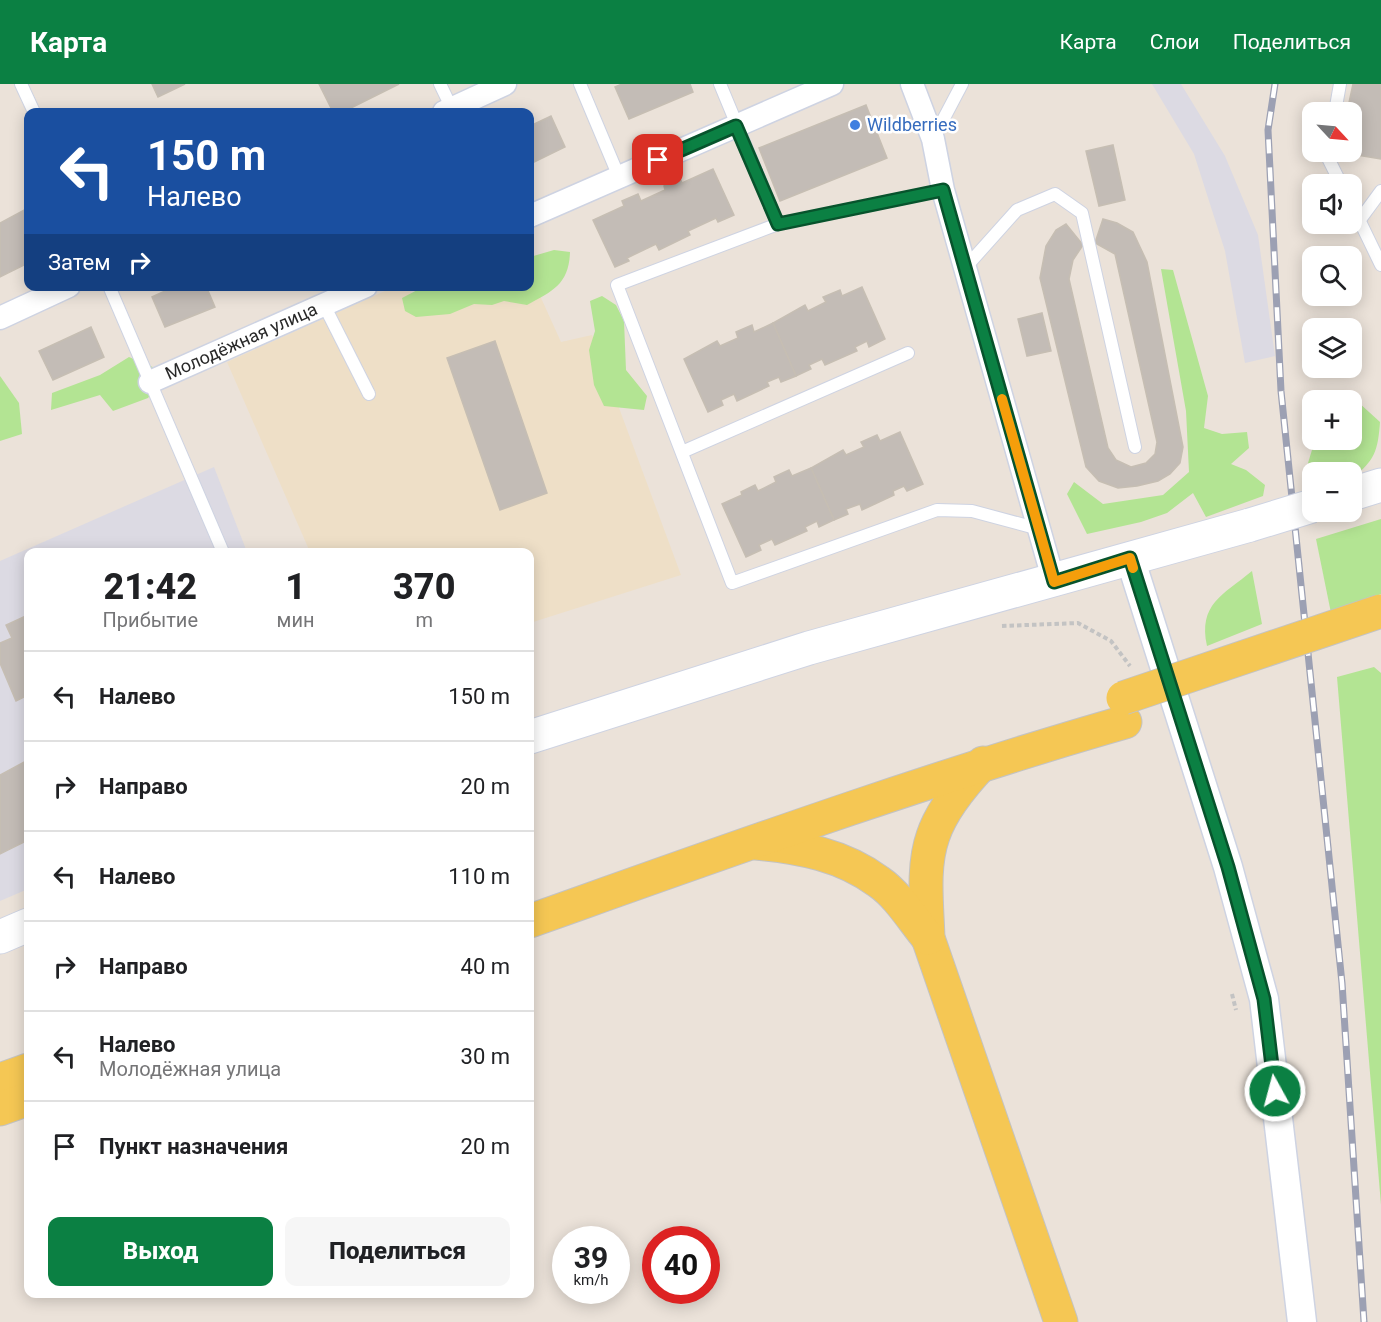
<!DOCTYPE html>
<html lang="ru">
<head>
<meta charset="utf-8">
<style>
  :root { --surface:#fff; --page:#f6f6f6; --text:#202124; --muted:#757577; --line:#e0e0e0; --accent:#0b8043 }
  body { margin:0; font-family:Roboto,sans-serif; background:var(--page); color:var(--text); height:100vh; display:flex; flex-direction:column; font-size:22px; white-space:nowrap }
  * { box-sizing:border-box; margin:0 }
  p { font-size:20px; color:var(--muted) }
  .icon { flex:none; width:33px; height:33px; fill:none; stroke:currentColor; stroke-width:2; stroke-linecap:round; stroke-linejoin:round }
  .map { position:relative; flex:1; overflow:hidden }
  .details { position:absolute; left:24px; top:464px; width:510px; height:750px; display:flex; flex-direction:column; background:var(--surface); border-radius:12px; box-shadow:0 3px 15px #0003 }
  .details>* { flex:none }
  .banner { position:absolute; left:24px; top:24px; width:510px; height:183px; border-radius:12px; box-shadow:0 3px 15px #0003; background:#1a4fa0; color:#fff; overflow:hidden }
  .needle { width:39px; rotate:116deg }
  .controls { position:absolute; left:1302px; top:18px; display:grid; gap:12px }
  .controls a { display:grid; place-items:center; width:60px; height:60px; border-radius:12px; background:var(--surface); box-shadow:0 3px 15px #0003; font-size:30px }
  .speed { position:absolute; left:552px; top:1142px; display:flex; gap:12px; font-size:30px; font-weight:700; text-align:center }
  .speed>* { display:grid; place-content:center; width:78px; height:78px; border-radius:50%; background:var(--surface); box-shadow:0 3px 15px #0003; line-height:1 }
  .speed small { font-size:15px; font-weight:400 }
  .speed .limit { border:9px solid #d22; background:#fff; color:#111 }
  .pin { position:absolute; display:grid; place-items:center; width:51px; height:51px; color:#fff; margin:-26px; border-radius:12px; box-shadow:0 3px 9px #0006 }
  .me { position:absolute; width:66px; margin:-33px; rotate:353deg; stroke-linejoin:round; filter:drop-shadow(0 0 4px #0008) }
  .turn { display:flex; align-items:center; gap:21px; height:126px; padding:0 24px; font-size:27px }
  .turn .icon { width:78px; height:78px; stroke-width:2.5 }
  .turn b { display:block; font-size:42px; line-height:51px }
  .then { display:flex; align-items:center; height:57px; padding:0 24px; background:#0003; gap:12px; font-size:22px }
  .eta { display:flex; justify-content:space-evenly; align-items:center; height:102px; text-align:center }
  .eta b { font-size:36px; font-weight:800; line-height:42px }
  .primary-button { display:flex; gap:12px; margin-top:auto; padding:12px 24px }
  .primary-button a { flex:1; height:69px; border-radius:12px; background:var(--accent); color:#fff; font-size:24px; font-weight:800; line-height:69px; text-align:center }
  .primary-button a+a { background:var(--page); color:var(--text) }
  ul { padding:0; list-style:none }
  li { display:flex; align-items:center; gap:18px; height:90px; padding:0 24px; border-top:2px solid var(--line) }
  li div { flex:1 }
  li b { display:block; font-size:22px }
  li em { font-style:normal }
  header { display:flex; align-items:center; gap:36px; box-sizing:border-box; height:84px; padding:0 30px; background:var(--accent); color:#fff }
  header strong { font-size:28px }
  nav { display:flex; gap:33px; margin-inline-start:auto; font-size:21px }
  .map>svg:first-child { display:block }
  .industrial { fill:#dcdae3 }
  .education { fill:#eedfc7 }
  .green { fill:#b3e493 }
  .building { fill:#c3bcb6; stroke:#c6beb3; stroke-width:1.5 }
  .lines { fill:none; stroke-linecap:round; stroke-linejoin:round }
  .service-casing { stroke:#ced3e2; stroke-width:14 }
  .minor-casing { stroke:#ced3e2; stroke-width:25 }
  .tertiary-casing { stroke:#ced3e2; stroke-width:31 }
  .secondary-casing { stroke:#ced3e2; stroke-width:35 }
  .primary-casing { stroke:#c3c3c3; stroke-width:35 }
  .path { stroke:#c3c3c3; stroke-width:4; stroke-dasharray:4.5 3; stroke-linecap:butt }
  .service { stroke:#fff; stroke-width:12 }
  .minor { stroke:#fff; stroke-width:22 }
  .tertiary { stroke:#fff; stroke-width:28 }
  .secondary { stroke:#fff; stroke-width:33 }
  .primary { stroke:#f5c754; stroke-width:33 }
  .rail-casing { stroke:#9ca0b3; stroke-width:7 }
  .rail { stroke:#fff; stroke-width:4.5; stroke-dasharray:14; stroke-linecap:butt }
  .secondary-bridge-casing { stroke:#ced3e2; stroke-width:35; stroke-linecap:butt }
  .primary-bridge-casing { stroke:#c3c3c3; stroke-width:35; stroke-linecap:butt }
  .secondary-bridge { stroke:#fff; stroke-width:33 }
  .primary-bridge { stroke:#f5c754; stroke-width:33 }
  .route-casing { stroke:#07532c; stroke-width:15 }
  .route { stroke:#0b8043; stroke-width:10 }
  .slow { stroke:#f59e0b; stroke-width:10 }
  .shop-dot { fill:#3f7fe0; stroke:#fff; stroke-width:2 }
  .labels { text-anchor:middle; stroke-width:5; stroke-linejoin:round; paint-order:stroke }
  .shop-label { font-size:18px; fill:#366cbe; stroke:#fff; text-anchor:start }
  .street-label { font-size:18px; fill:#282828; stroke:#fff }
</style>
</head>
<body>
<header>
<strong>Карта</strong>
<nav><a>Карта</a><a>Слои</a><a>Поделиться</a></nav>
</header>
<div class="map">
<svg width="1381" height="1238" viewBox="0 0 1381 1238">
  <rect width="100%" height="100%" fill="#ebe2d9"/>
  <g class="industrial">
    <path d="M 1152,0 L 1181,0 L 1225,72 L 1258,151 L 1275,272 L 1245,279 L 1225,167 L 1194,70 Z"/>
    <path d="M 214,383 L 247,468 L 28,468 L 28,805 L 0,817 L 0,477 Z"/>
  </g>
  <path class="education" d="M 532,194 L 561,258 L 592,251 L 681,491 L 530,539 L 530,468 L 310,468 L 227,278 L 394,203 L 404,203 L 423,216 L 530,202 Z"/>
  <g class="green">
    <path d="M 554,166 L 570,168 C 569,200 553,207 527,221 L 504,217 L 492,221 L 474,220 L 450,230 L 416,233 L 405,227 L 402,214 L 423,203 L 530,202 L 530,173 Z"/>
    <path d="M 1161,185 L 1173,186 L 1208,312 L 1204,344 L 1222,350 L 1247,348 L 1249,364 L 1231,380 L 1246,386 L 1265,401 L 1263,412 L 1206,433 L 1193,409 L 1167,429 L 1141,438 L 1087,450 L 1067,410 L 1074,398 L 1103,420 L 1163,411 L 1189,388 L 1186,327 Z"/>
    <path d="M 602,212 L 616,221 L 624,237 L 626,286 L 647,312 L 644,326 L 604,322 L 594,301 L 589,266 L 595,247 L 590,217 Z"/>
    <path d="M 129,273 L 155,284 L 160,298 L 148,314 L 113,327 L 100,311 L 51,326 L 52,309 L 100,291 Z"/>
    <path d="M 0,292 L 19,319 L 22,350 L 0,357 Z"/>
    <path d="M 1358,318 L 1380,338 C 1378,366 1375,377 1352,394 L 1352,388 L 1314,388 L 1308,379 L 1315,356 L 1352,356 L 1352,322 Z"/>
    <path d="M 1381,435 L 1381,510 L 1331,529 L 1316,455 Z"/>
    <path d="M 1252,487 L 1262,540 L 1207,562 C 1198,520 1223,511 1252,487 Z"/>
    <path d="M 1374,583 L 1381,589 L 1381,1121 L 1337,593 Z"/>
  </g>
  <g class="building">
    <path d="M 152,0 L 185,0 L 158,13 Z"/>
    <path d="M 319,0 L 399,0 L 343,28 L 333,28 Z"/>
    <path d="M 622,0 L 690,0 L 693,8 L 629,35 L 615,3 Z"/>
    <path d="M 1353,0 L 1381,0 L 1381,75 L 1339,68 L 1352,68 L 1352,28 L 1347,28 Z"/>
    <path d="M 866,21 L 887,74 L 780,117 L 759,64 Z"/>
    <path d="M 551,32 L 565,63 L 530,80 L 530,42 Z"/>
    <path d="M 1113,61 L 1125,116 L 1099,122 L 1086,67 Z"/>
    <path d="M 713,85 L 734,131 L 718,138 L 716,134 L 688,147 L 690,151 L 659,166 L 656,160 L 627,174 L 629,177 L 615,183 L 593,136 L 624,122 L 622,117 L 638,110 L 641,117 L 665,106 L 664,102 L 680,94 L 682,99 Z"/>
    <path d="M 28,124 L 28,179 L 0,193 L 0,139 Z"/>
    <path d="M 1103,135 L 1117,139 L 1133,148 L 1147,178 L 1183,363 L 1180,379 L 1170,390 L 1158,397 L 1137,402 L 1118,404 L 1099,397 L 1086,383 L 1040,194 L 1046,162 L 1056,146 L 1066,140 L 1083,161 L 1073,176 L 1069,195 L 1108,364 L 1116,376 L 1131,383 L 1146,379 L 1155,370 L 1157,358 L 1115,170 L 1095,159 Z"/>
    <path d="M 176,202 L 206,202 L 215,223 L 165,243 L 152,213 Z"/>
    <path d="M 862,203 L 885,255 L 869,263 L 867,257 L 855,263 L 857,267 L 825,281 L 822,275 L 809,281 L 811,285 L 796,292 L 773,239 L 805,221 L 808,227 L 826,218 L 823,213 L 840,206 L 842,212 Z"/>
    <path d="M 1042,229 L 1051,267 L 1027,272 L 1018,235 Z"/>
    <path d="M 773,239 L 796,292 L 781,298 L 779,293 L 767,298 L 769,302 L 737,317 L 734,310 L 721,316 L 723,321 L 708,328 L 684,275 L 717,257 L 720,262 L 738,254 L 736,248 L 752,241 L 754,248 Z"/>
    <path d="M 91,243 L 104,273 L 53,296 L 39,267 Z"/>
    <path d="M 495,257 L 547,409 L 500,426 L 447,274 Z"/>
    <path d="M 900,348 L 923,400 L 907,407 L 904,402 L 893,407 L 894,411 L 862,426 L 860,420 L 846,425 L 848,430 L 834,436 L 811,384 L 843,366 L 846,371 L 864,363 L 861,358 L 877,351 L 880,357 Z"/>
    <path d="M 811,384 L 834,436 L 819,443 L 817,437 L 805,443 L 807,447 L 775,461 L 772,455 L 759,461 L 761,466 L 746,473 L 722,420 L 742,411 L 741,408 L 755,401 L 758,407 L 776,398 L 774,393 L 789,386 L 792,392 Z"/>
    <path d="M 28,531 L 28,611 L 16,617 L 0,579 L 0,559 L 12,554 L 6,541 Z"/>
    <path d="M 28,676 L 28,756 L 0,770 L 0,691 Z"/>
  </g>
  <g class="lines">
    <defs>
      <g id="service">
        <path d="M 21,0 L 34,28"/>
        <path d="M 440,0 L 453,27"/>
        <path d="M 580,0 L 619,93"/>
        <path d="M 720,0 L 778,140"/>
        <path d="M 1335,28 L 1340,0"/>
        <path d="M 933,55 L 962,0"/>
        <path d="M 1328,68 L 1327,72 L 1341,100"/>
        <path d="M 943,106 L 778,140 L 617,201 L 732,499 L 937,426 L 972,427 L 1039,445"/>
        <path d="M 1352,121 L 1381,181"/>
        <path d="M 1359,137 L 1381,107"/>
        <path d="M 965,184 L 1017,126 L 1055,110 L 1082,129 L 1135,363"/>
        <path d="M 109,202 L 223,468"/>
        <path d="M 324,221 L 369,310"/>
        <path d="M 682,368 L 908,269"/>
      </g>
      <g id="minor">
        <path d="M 912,0 L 933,55 L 943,106 L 1054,498"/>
        <path d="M 444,28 L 505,0"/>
        <path d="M 530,132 L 832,0"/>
        <path d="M 0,234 L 69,202"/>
        <path id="s1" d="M 150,298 L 366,202"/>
      </g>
      <path id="tertiary" d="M 1130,474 L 1228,783 L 1264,915 L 1302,1238"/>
      <g id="secondary">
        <path d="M 1352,410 L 1381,401"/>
        <path d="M 530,653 L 809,564 L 1250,441"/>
        <path d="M 0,853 L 28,841"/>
      </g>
      <g id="primary">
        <path d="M 983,679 C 964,699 942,725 933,752 C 922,783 927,821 928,854 L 1061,1238"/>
        <path d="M 756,759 C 800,763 843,771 879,798 C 898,811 913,836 928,854"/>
        <path d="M 530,837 C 727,767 923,696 1125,638"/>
        <path d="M 0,996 L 28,986"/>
        <path d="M 0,1025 L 28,1015"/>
      </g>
    </defs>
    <use href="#service" class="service-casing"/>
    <use href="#minor" class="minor-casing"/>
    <use href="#tertiary" class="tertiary-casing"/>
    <use href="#secondary" class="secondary-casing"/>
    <use href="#primary" class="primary-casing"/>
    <g class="path">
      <path d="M 1002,542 L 1078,539 L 1111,557 L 1130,582"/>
      <path d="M 1232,910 L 1236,926"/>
    </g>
    <use href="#service" class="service"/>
    <use href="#minor" class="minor"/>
    <use href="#tertiary" class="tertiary"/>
    <use href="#secondary" class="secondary"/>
    <use href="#primary" class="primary"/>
    <defs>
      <path id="rail" d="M 1275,0 L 1268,46 L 1281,307 L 1342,899 L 1364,1238"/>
    </defs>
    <use href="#rail" class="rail-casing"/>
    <use href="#rail" class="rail"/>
    <defs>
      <path id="secondary-bridge" d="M 1250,441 L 1312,422"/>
      <path id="primary-bridge" d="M 1123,614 L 1381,527"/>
    </defs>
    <use href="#secondary-bridge" class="secondary-bridge-casing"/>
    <use href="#primary-bridge" class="primary-bridge-casing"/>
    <use href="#secondary-bridge" class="secondary-bridge"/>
    <use href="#primary-bridge" class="primary-bridge"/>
  </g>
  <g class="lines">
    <defs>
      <path id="route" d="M 658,76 L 736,42 L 778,140 L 943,106 L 1054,498 L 1130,474 L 1228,783 L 1264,915 L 1275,1007"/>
    </defs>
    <use href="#route" class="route-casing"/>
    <use href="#route" class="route"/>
    <path class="slow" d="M 1002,315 L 1054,498 L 1130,474 L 1133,484"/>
  </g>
  <circle class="shop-dot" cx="855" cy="41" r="6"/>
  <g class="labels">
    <g class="shop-label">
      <text x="867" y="47">Wildberries</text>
    </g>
    <g class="street-label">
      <text dy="6" stroke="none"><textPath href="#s1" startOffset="100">Молодёжная улица</textPath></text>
    </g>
  </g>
</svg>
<div class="controls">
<a><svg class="needle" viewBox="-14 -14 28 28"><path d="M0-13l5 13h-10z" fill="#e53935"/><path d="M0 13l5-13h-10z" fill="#757577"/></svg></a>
<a><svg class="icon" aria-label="sound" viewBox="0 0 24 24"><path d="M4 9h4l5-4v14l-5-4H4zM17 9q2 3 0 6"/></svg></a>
<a><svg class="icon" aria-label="search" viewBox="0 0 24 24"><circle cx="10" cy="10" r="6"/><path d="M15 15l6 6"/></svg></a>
<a><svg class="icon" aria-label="layers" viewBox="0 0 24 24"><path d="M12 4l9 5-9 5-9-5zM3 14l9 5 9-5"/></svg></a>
<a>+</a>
<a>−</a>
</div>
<div class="speed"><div>39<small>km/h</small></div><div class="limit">40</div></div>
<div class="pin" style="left:658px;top:76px;background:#d93025"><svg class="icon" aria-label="arrive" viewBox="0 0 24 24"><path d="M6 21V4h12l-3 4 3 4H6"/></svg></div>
<svg class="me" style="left:1275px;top:1007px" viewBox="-20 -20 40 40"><circle r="17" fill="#0b8043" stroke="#fff" stroke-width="3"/><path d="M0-11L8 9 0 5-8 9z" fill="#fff"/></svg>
<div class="banner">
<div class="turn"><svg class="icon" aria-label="left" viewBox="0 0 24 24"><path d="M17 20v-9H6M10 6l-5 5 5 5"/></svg><div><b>150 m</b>Налево</div></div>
<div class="then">Затем<svg class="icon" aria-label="right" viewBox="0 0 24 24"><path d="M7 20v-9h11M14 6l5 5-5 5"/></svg></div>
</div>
<section class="details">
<div class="eta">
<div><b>21:42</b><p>Прибытие</p></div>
<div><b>1</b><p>мин</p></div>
<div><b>370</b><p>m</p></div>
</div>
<ul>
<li><svg class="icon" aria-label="left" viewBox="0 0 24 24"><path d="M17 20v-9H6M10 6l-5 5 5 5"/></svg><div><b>Налево</b></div><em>150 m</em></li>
<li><svg class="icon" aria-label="right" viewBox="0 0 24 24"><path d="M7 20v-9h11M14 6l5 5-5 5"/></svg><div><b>Направо</b></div><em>20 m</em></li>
<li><svg class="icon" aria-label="left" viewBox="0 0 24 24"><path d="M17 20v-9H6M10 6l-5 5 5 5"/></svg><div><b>Налево</b></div><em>110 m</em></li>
<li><svg class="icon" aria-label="right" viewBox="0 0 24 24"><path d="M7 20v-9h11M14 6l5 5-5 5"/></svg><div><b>Направо</b></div><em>40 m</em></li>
<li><svg class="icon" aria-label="left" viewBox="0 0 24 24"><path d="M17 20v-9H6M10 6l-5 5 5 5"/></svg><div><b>Налево</b><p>Молодёжная улица</p></div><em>30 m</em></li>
<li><svg class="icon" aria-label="arrive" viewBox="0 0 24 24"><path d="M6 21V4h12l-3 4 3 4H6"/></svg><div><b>Пункт назначения</b></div><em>20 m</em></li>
</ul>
<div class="primary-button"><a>Выход</a><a>Поделиться</a></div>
</section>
</div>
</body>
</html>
